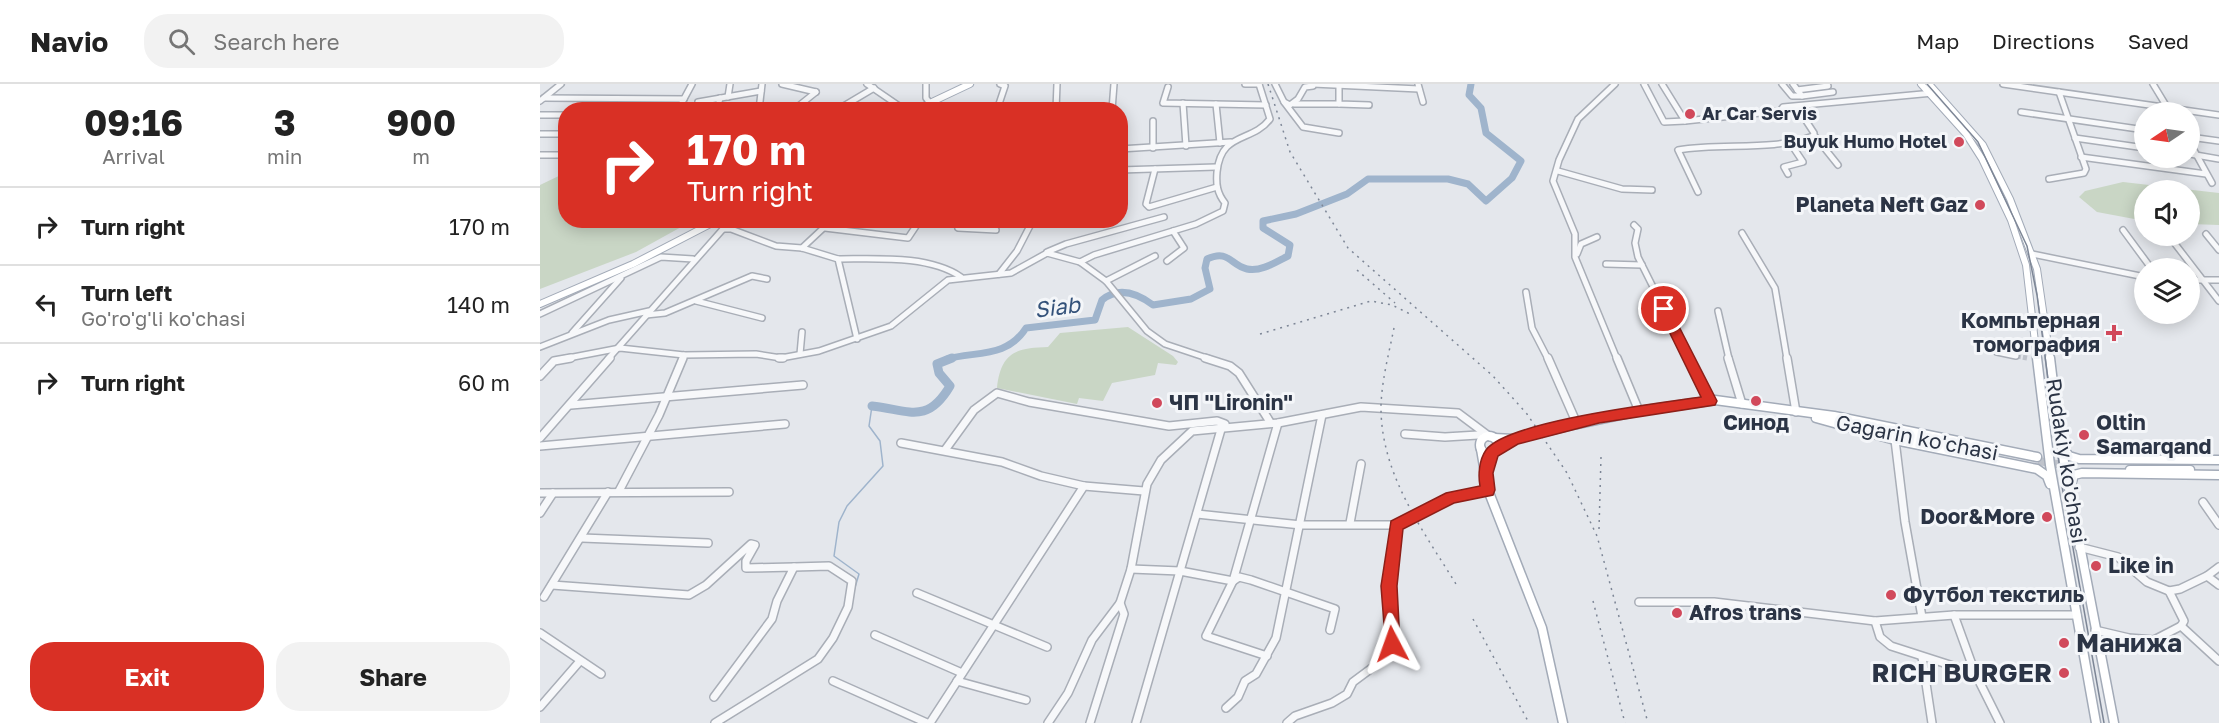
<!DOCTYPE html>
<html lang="en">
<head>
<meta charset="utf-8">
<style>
  :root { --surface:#fff; --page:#f2f2f2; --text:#222; --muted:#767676; --line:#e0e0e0; --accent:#d93025 }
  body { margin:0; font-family:"Golos Text",sans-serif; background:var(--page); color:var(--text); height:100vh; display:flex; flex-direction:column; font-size:22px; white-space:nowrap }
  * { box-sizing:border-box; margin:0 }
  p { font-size:20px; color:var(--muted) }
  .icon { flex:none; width:33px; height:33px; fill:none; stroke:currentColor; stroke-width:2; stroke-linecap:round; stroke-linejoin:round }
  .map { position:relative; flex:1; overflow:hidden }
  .side { display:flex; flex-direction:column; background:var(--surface); width:540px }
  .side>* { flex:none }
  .top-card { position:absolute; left:18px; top:18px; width:570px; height:126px; border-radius:24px; box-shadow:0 3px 15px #0003; background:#d93025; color:#fff; overflow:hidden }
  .needle { width:39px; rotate:257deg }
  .buttons { position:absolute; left:1594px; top:18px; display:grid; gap:12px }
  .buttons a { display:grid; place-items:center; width:66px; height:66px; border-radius:50%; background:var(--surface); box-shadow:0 3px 15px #0003; font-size:30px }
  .pin { position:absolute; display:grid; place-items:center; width:51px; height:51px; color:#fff; margin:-26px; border:3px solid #fff; border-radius:50%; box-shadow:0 2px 6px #0007 }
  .me { position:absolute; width:66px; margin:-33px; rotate:356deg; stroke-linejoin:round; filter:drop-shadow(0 0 4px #0008) }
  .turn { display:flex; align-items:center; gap:21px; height:126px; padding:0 30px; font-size:27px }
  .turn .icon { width:78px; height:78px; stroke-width:2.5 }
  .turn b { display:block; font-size:42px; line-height:51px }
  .eta { display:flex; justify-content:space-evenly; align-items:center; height:102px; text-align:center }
  .eta b { font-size:36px; font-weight:700; line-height:42px }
  .button { display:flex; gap:12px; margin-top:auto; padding:12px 30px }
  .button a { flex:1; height:69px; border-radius:24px; background:var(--accent); color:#fff; font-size:24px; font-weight:700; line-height:69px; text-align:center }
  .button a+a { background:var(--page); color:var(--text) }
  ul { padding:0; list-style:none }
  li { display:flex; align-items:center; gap:18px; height:78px; padding:0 30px; border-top:2px solid var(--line) }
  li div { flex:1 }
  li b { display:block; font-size:22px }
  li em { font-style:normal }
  header { display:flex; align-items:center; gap:36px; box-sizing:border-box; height:84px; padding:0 30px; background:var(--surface); border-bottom:2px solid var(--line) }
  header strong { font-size:28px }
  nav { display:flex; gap:33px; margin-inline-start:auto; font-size:21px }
  .search { width:420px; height:54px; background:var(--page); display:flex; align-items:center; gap:15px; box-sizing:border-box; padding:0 21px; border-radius:24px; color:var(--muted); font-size:22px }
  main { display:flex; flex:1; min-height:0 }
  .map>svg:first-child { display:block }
  .green { fill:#c9d6c5 }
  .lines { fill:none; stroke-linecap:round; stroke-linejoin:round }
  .stream { stroke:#9fb4cc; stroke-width:1.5 }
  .river-far1 { stroke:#9fb4cc; stroke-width:7 }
  .river { stroke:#9fb4cc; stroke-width:9 }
  .minor-tunnel { stroke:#bfc3cb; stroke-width:5; stroke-dasharray:5 2; stroke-linecap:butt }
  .major-tunnel { stroke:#bfc3cb; stroke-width:8; stroke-dasharray:8 4.5; stroke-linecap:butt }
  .minor-far1-casing { stroke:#a9aeb7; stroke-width:8 }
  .minor-casing { stroke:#a9aeb7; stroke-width:10 }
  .major-far1-casing { stroke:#a3abb8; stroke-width:8 }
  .major-casing { stroke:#a3abb8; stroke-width:11 }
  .minor-far1 { stroke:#f7f8fa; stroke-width:5 }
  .minor { stroke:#f7f8fa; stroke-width:7 }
  .major-far1 { stroke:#fff; stroke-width:6 }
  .major { stroke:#fff; stroke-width:8 }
  .tram { stroke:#7d8696; stroke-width:1.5 }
  .rail { stroke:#7d8696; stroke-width:1.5; stroke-dasharray:2 5; stroke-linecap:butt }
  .major-bridge-casing { stroke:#a3abb8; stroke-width:11; stroke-linecap:butt }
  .major-bridge { stroke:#fff; stroke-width:8 }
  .route { fill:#d93025; stroke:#8d1f18; stroke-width:1.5 }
  .poi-dot { fill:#d1495b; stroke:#f4f6f9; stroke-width:2 }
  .labels { text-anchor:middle; stroke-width:6; stroke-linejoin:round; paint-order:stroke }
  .far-poi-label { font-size:18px; font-weight:bold; fill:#2b3445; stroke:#f4f6f9; text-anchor:start }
  .poi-label { font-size:21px; font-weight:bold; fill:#2b3445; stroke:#f4f6f9; text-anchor:start }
  .street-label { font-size:21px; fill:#2b3445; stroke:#f4f6f9 }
  .water-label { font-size:22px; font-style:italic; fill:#34527a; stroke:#f4f6f9 }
  .near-poi-label { font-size:26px; font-weight:bold; fill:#2b3445; stroke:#f4f6f9; text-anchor:start }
</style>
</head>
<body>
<header>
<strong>Navio</strong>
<div class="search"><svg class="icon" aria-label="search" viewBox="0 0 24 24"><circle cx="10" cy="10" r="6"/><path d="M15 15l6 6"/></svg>Search here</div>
<nav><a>Map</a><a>Directions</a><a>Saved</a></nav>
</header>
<main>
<section class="side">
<div class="eta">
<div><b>09:16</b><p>Arrival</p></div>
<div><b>3</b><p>min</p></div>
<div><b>900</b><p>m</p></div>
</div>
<ul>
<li><svg class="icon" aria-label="right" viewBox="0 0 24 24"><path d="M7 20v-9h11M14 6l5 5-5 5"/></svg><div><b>Turn right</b></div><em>170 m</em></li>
<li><svg class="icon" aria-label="left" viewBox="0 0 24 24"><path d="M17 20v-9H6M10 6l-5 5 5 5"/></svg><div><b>Turn left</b><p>Go'ro'g'li ko'chasi</p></div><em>140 m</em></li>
<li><svg class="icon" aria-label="right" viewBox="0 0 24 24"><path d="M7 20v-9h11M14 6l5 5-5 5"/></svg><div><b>Turn right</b></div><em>60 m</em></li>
</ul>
<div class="button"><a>Exit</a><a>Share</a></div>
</section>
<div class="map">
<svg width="1679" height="639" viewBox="0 0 1679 639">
  <rect width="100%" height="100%" fill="#e4e7ec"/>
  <g class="green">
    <path d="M 25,89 L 26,136 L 152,137 L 96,168 L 0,205 L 0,101 Z"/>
    <path d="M 1583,98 L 1679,109 L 1679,141 L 1650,140 L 1650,106 L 1605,106 L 1605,137 L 1557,128 L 1539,113 L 1545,107 Z"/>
    <path d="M 588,243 L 633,272 L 638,278 L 636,281 L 618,279 L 615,291 L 572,299 L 563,317 L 539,314 L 537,320 L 457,304 C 461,268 476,264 508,263 L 520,249 Z"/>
  </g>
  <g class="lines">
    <g class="stream">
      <path d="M 313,510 L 319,490 L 294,472 L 299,438 L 307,422 L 343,382 L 340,357 L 329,342 L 332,322"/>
      <path d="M 182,639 L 196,630"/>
    </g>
    <path class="river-far1" d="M 407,275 C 436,267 467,274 486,244 L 555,236 L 562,216 C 579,202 597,209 613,221 L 651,215 L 670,205 L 665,184 L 667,175 C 689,165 690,181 707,185 C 721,188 736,178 748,172 L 750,161 L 723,144 L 723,137 L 756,130 L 807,110 L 828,95 L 908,95 L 928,100 L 946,117 L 972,94 L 981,77 L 946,49 L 941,24 L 929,11 L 931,0"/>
    <path class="river" d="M 332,322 C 369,326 387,341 410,302 L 399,289 L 397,280 L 412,274"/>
    <path class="minor-tunnel" d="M 1476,272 L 1487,274"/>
    <path class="major-tunnel" d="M 1498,377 L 1535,383"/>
    <defs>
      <g id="minor-far1">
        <path d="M 242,0 L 276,8"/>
        <path d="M 327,0 L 365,26"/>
        <path d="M 386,0 L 386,14 L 390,19"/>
        <path d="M 705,0 L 719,0"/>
        <path d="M 735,0 L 744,18 L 750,21 L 758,15 L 765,3 L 773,2"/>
        <path d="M 773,0 L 879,5"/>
        <path d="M 878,0 L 883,18"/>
        <path d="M 1075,0 L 1038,35 L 1019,76 L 1013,97 L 1035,150 L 1035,173 L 1077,275"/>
        <path d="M 1104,0 L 1124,38 L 1145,37"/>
        <path d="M 1122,0 L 1145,37 L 1240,27 L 1243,23 L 1393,9"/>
        <path d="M 1242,0 L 1252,12 L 1262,12"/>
        <path d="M 1253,0 L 1262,12 L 1293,8"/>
        <path d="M 1463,0 L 1679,31"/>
        <path d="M 1613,0 L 1630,28"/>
        <path d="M 628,3 L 623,19 L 726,21"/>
        <path d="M 799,3 L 799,20 L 829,21"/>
        <path d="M 1257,6 L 1288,2"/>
        <path d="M 188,13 L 190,0"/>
        <path d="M 4,14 L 144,15"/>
        <path d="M 0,17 L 21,0"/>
        <path d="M 158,18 L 221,7"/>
        <path d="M 744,18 L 763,43 L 799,49"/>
        <path d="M 643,19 L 646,62"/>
        <path d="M 676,20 L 680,59"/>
        <path d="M 754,20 L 799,20"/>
        <path d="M 256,24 L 276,8"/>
        <path d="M 138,26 L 152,0"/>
        <path d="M 177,26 L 180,14"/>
        <path d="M 219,26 L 222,0"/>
        <path d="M 297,26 L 334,4"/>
        <path d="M 457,26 L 465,2 L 460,0"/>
        <path d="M 516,26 L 517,0"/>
        <path d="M 572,26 L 574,0"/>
        <path d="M 1481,28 L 1605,46"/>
        <path d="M 0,31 L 26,31"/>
        <path d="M 613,37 L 613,64"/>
        <path d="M 0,50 L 26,50"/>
        <path d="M 1274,51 L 1298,81"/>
        <path d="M 1650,53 L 1679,57"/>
        <path d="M 1535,54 L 1605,64"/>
        <path d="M 1650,59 L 1672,99"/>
        <path d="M 580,65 L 691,58"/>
        <path d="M 1650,70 L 1679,75"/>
        <path d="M 0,71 L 26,71"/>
        <path d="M 1541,73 L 1666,90"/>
        <path d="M 615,85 L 606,120 L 609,123 L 677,103"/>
        <path d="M 580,86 L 676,83"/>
        <path d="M 1018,87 L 1082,105 L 1112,106"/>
        <path d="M 1248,90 L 1244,83 L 1263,78 L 1251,60"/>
        <path d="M 1509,95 L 1544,89 L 1546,85 L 1519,8"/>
        <path d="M 1158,108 L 1138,66 C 1183,58 1230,68 1273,52 L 1274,49 L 1257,23 L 1253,23"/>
        <path d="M 421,136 L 418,144 L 456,146"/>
        <path d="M 1094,141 L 1098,145 L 1095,159 L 1098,173 L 1149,275"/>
        <path d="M 285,144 L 368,154 L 380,136"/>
        <path d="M 183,145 L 191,145 L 236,162 L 262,164 L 298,175 L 317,255"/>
        <path d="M 1583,146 L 1611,184"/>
        <path d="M 1202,149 L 1235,204 L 1247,275"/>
        <path d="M 1666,150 L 1679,166"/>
        <path d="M 1629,152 L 1679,217"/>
        <path d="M 262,164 L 292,136"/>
        <path d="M 507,168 L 526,160 L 624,133"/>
        <path d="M 1037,170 L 1041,160 L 1057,153"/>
        <path d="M 1492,170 L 1605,193"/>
        <path d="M 298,175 C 336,175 389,171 421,193"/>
        <path d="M 627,177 L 644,164 L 633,147"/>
        <path d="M 540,178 L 554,171 L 656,140 L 683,127 L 685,119 C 677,109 676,100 677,88 C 681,47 712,59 730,35 L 719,0"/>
        <path d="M 1066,180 L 1102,181"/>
        <path d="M 459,190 L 477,167 L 493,136"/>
        <path d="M 1650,196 L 1679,196"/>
        <path d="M 566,197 L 615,172"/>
        <path d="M 986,208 L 992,244 L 1008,275"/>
        <path d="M 156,217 L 222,234"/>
        <path d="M 1178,227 L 1189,275"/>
        <path d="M 0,230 L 121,173 L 153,175"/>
        <path d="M 106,231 L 125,229 L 212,192 L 227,195"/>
        <path d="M 32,249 L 81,194"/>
        <path d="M 0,263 L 69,236 L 109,227"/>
        <path d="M 1457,268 L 1476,272"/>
        <path d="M 260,270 L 262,248"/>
        <path d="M 23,275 L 80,264 L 144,271 L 216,270 L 241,274 L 279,267 L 351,242 L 408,196 L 471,189 L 507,169 L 540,178 L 566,197 L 607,247 L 625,260 L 670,275"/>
        <path d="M 68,275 L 183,145 L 184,136"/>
        <path d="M 142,275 L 144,271"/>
      </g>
      <g id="minor">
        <path d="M 239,274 L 243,274"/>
        <path d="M 665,274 L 690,282 L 699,289 L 730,338"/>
        <path d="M 1008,274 L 1037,340"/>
        <path d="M 1077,274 L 1099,327"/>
        <path d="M 1148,274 L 1170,317"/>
        <path d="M 1188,274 L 1202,320"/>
        <path d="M 1247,274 L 1256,328"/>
        <path d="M 0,292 L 14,277 L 31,274"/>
        <path d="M 31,321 L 263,301"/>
        <path d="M 865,350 L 905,353 L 938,351"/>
        <path d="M 0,354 L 70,274"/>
        <path d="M 1355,356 L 1365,438 L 1382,533"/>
        <path d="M 361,359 L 462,378 L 501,392 L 544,402"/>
        <path d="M 0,362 L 245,340"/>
        <path d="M 405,366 L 434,326 L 457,309 L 489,318 L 629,342 L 677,337 L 685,340"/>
        <path d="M 79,407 L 119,331 L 143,274"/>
        <path d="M 0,409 L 189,408"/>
        <path d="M 1663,418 L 1679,441"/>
        <path d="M 0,429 L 13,409"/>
        <path d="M 657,430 L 761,441 L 856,441"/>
        <path d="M 810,439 L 821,380"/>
        <path d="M 42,454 L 168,459"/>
        <path d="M 1539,463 L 1578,473 L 1607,498 L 1629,507 L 1644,537 L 1641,542"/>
        <path d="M 1679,483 L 1667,492 L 1679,501"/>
        <path d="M 591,485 L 640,487 L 693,497 L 699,493 L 711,496 L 795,525 L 790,546"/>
        <path d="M 12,501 L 149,511 L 166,501 L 211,460 L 215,461 L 206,477 L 206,484 L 254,483 L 237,517 L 232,535 L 174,613"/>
        <path d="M 1629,507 L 1640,505 L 1667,492"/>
        <path d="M 377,509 L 507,563"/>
        <path d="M 4,513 L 68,408"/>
        <path d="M 1099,518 L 1174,518 L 1335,537 L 1414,531 L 1537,531"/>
        <path d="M 1414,531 L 1435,589 L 1460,639"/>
        <path d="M 1335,537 L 1340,553 L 1351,562 L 1435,589"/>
        <path d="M 1555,546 L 1589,554 L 1614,556 L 1641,542 L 1679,577"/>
        <path d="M 0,549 L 61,590"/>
        <path d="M 335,551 L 422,589"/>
        <path d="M 727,572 L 666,552 L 693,497 L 738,339"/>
        <path d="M 1382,573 L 1392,639"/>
        <path d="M 293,597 L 387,639"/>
        <path d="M 417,597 L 486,616"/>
        <path d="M 0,623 L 40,577"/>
        <path d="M 686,624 L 698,613 L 705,597 L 716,590 L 736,554 L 782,331"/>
        <path d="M 175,639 L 278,575 L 293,554 L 308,523 L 312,497 L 289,482 L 254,483"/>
        <path d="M 390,639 L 544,402 L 604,407"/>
        <path d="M 508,639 L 528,609 L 552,556 L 580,519 L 591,485 L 607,400 L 621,376 L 652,347 L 738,339 L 821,323 L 918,329 L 950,353"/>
        <path d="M 550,639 L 584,530 L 580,519"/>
        <path d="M 596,639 L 682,342"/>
        <path d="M 747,639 L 755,632 L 792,619 L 807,610 L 813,598 L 848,572 L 852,560 L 849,502 L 856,441 L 911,414 L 948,406"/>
      </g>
      <g id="major-far1">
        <path d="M 1381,0 L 1426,50 L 1442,75 L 1471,136 L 1486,181 L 1497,275"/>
        <path d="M 1389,0 L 1443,61 L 1470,115 L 1497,185 L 1510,275"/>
        <path d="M 375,26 L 430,0"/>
        <path d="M 0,220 L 93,180 L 178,136"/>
      </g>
      <g id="major">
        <path d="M 1497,274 L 1510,381 L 1556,639"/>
        <path d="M 1510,274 L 1520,357 L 1574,639"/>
        <path d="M 1276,334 L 1355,356 L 1497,385 L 1507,392 L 1510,400"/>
        <path d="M 1037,340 L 1099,327 L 1175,316 L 1294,332 L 1497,373"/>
        <path d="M 1348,349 L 1442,367"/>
        <circle cx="949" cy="361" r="9"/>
        <path d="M 954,354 L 974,355"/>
        <path d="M 1523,364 L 1529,372 L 1539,375 L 1679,376"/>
        <path d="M 941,365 L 948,406 L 1002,544 L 1023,639"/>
        <path d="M 1590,386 L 1650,386"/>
        <path d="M 1530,404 L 1534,391 L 1542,389 L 1679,391"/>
      </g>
    </defs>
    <use href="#minor-far1" class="minor-far1-casing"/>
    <use href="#minor" class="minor-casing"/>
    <use href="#major-far1" class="major-far1-casing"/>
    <use href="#major" class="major-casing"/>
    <use href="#minor-far1" class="minor-far1"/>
    <use href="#minor" class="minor"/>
    <use href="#major-far1" class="major-far1"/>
    <use href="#major" class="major"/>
    <path class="tram" d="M 1387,0 L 1438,58 L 1487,162 L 1497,211 L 1522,402 L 1564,639"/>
    <g class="rail">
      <path d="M 728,0 L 750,68 L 808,164 L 953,292 L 987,330 L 1027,389 L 1057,452 L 1108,639"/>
      <path d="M 817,186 L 855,219"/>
      <path d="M 854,244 C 849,269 842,295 841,321 C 840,389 882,445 916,500"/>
      <path d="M 720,250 L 831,217 L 852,221 L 870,230"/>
      <path d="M 1059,445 L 1061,373"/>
      <path d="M 1053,517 L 1085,639"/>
      <path d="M 933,535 L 989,639"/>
    </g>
    <defs>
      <path id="major-bridge" d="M 974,355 L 1037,340"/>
    </defs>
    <use href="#major-bridge" class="major-bridge-casing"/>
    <use href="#major-bridge" class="major-bridge"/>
  </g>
  <path class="route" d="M 1124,220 L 1130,225 L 1177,317 L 1175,321 L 1059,339 L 978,360 L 958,372 L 953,389 L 955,406 L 953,411 L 914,419 L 863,445 L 857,502 L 860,560 L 858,566 L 852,568 L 846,566 L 841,502 L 851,437 L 906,409 L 940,402 C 938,391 939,376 946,366 C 967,337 1122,319 1161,313 L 1118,225 Z"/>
  <g class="poi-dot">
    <circle cx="1150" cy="30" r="6"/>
    <circle cx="1419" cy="58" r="6"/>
    <circle cx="1440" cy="121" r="6"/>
    <path d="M1571 240h6v6h6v6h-6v6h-6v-6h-6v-6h6z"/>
    <circle cx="1216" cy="317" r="6"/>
    <circle cx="617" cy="319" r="6"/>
    <circle cx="1544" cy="351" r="6"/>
    <circle cx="1507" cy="433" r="6"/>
    <circle cx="1556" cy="482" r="6"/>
    <circle cx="1351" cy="511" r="6"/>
    <circle cx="1137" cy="529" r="6"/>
    <circle cx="1524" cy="559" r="6"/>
    <circle cx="1524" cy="589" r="6"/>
  </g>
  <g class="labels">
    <g class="far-poi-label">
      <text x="1162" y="36">Ar Car Servis</text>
      <text x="1407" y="64" text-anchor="end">Buyuk Humo Hotel</text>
    </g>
    <g class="poi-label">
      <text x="1428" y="128" text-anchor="end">Planeta Neft Gaz</text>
      <text x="1560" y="244" text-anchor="end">Компьтерная<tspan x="1560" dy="24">томография</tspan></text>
      <text x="629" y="326">ЧП "Lironin"</text>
      <text x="1216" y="346" text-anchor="middle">Синод</text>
      <text x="1556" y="346">Oltin<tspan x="1556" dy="24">Samarqand</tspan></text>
      <text x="1495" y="440" text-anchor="end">Door&amp;More</text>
      <text x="1568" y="489">Like in</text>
      <text x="1363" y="518">Футбол текстиль</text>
      <text x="1149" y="536">Afros trans</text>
    </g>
    <g class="street-label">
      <text transform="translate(1377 354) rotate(11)" y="7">Gagarin ko'chasi</text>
      <text transform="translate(1526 377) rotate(81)" y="7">Rudakiy ko'chasi</text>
    </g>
    <g class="water-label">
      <text transform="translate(517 223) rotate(-7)" y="8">Siab</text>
    </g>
    <g class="near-poi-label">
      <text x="1536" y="568">Манижа</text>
      <text x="1512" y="598" text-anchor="end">RICH BURGER</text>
    </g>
  </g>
</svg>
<div class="buttons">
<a><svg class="needle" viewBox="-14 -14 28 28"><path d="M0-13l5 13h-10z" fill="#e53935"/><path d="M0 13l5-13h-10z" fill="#767676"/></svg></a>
<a><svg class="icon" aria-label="sound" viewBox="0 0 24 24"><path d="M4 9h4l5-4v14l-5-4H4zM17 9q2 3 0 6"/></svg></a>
<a><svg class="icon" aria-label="layers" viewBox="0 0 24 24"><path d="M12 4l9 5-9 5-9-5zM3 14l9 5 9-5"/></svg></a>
</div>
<div class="pin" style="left:1124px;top:225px;background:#d93025"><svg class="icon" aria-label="arrive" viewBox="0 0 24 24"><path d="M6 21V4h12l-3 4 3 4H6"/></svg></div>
<svg class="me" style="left:852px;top:560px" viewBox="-20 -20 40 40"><path d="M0-17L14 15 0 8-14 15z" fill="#d93025" stroke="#fff" stroke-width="4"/></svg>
<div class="top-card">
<div class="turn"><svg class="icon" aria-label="right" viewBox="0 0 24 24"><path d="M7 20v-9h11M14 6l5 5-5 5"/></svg><div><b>170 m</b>Turn right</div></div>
</div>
</div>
</main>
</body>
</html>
